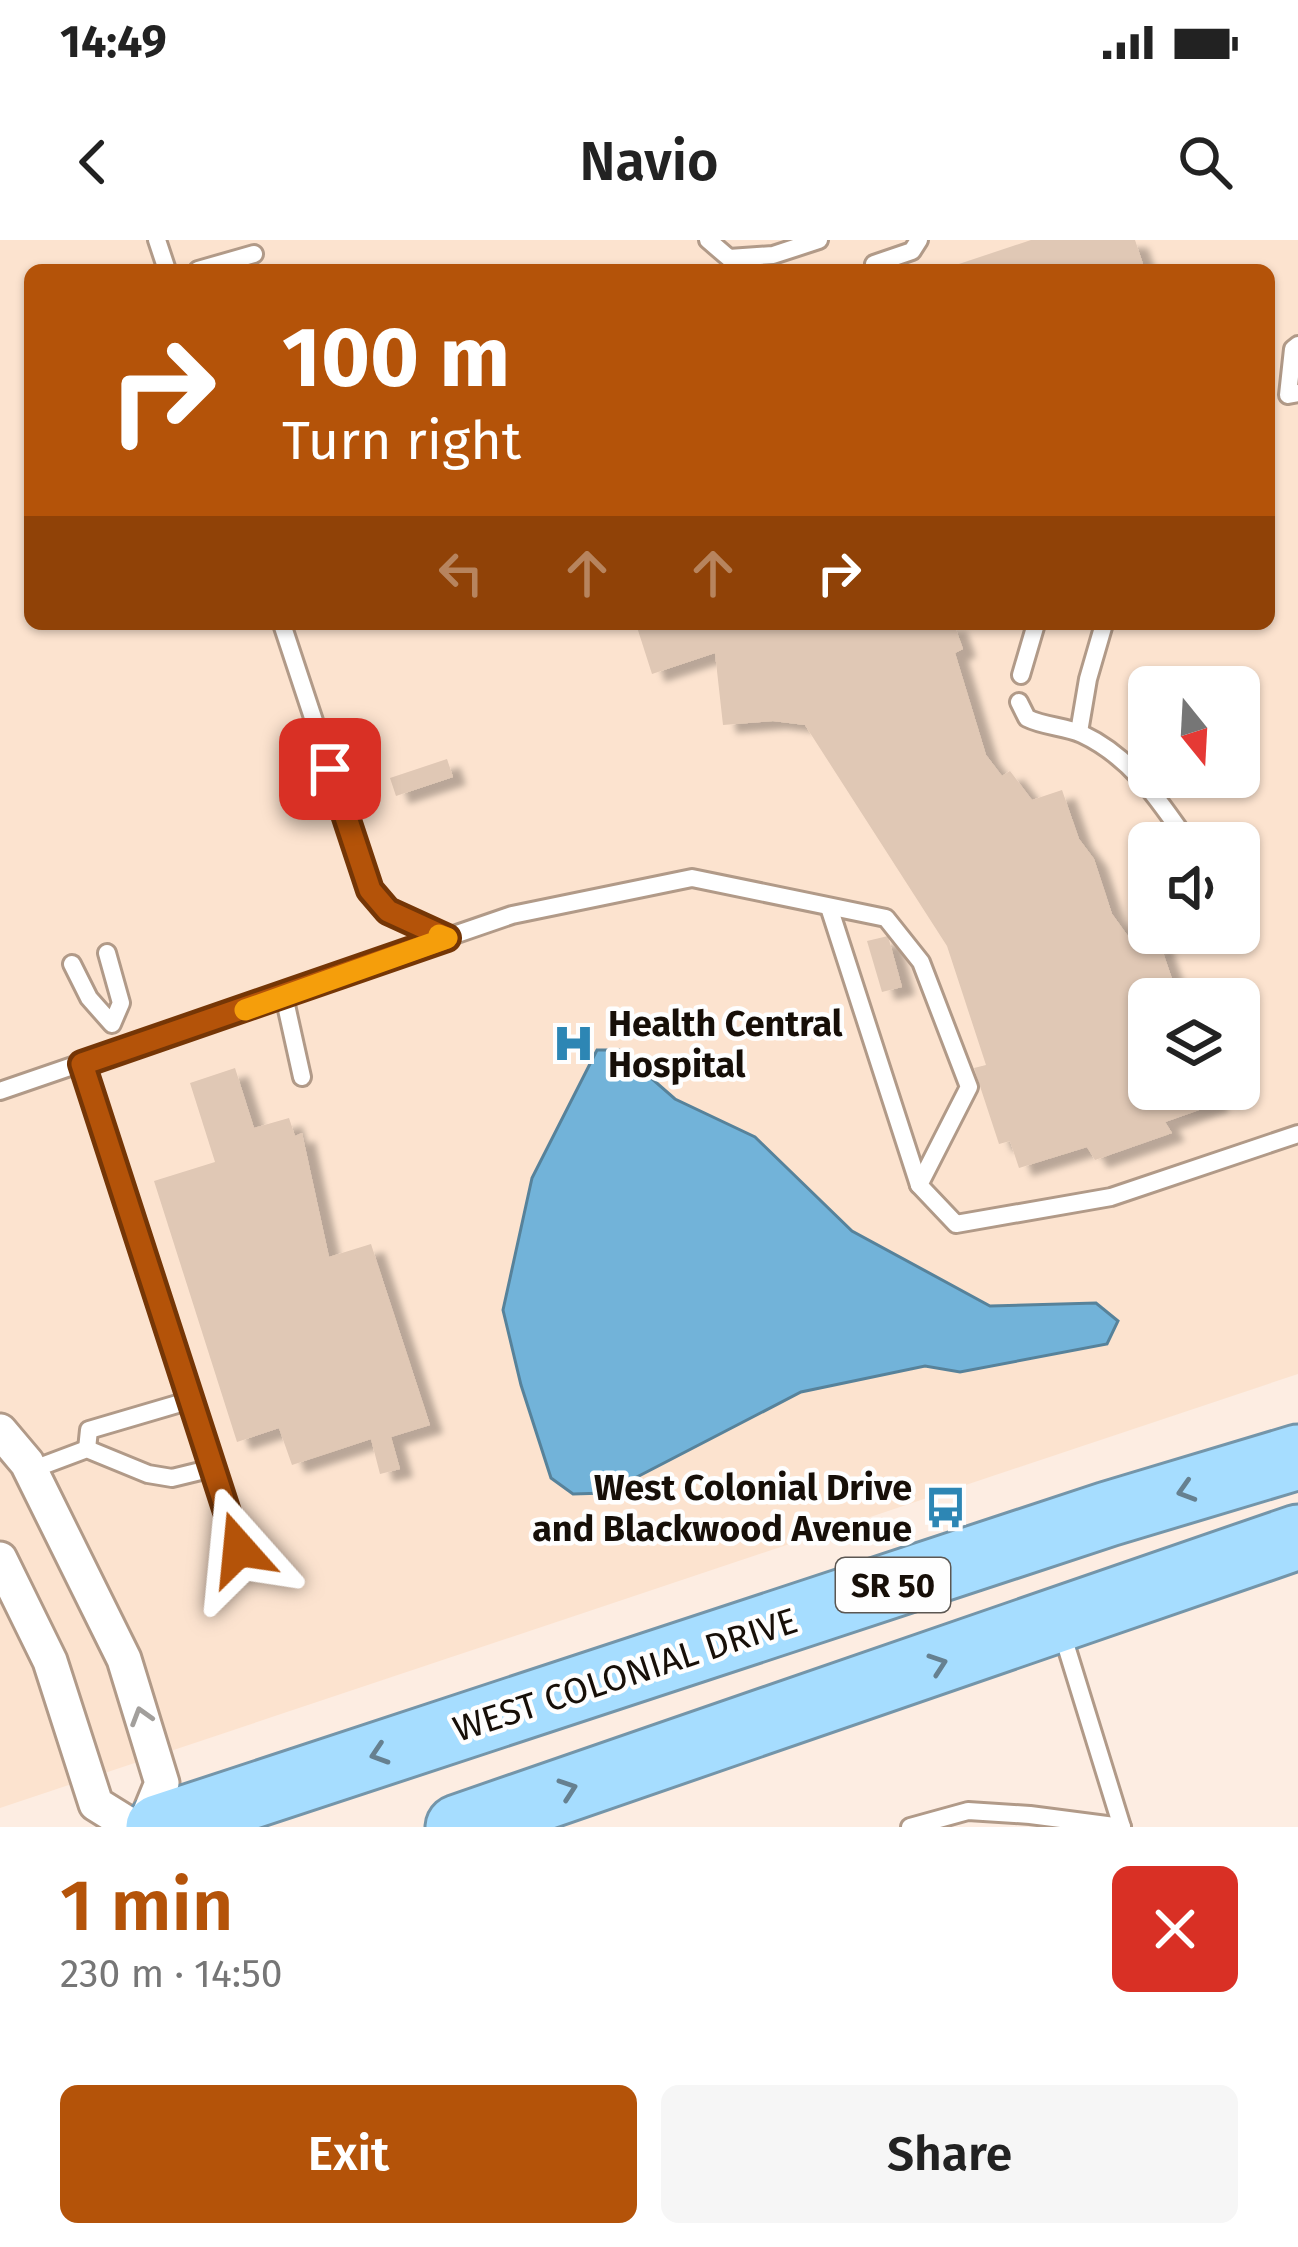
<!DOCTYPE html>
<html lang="en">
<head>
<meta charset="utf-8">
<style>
  :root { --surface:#fff; --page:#f6f6f6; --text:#222; --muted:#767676; --accent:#b45309 }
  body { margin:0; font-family:"Fira Sans",sans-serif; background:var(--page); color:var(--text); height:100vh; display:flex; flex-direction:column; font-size:45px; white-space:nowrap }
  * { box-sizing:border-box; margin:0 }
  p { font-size:39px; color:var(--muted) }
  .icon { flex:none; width:66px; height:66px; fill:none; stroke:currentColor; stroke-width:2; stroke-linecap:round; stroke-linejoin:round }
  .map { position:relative; height:1587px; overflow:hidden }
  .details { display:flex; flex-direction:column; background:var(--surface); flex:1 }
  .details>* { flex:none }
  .guide { position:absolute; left:24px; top:24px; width:1251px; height:366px; border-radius:18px; box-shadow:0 3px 9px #0004; background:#b45309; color:#fff; overflow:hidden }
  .needle { width:78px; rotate:162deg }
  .controls { position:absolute; left:1128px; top:426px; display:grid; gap:24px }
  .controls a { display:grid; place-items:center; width:132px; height:132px; border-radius:18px; background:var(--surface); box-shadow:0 3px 9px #0004; font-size:60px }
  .pin { position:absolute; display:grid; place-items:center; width:102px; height:102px; color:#fff; margin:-51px; border-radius:24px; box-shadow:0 6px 18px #0006 }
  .me { position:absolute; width:132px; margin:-66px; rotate:342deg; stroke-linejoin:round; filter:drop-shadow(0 0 9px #0008) }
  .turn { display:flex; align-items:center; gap:42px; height:252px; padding:0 60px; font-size:54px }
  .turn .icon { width:156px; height:156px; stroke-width:2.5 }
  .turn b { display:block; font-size:84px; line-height:102px }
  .lanes { display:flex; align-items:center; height:114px; padding:0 60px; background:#0003; justify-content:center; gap:60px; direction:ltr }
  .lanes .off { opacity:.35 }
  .round { display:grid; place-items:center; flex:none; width:126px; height:126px; border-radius:18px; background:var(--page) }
  .head { display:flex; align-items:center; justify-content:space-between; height:204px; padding:0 60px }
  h1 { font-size:72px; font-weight:600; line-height:90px; color:var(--accent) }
  .action { display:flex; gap:24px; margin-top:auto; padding:24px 60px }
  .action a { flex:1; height:138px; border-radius:18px; background:var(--accent); color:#fff; font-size:48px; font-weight:600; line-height:138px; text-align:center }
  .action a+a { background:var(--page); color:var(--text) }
  .status { display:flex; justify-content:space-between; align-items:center; height:84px; padding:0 60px; background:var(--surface); direction:ltr }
  .status svg { height:33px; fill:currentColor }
  header { display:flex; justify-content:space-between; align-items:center; height:156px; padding:0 60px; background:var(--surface); font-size:54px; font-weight:600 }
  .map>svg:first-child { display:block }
  .built { fill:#fce3cf; fill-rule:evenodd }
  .water { fill:#72b3d9; stroke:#57829a; stroke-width:3 }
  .building { fill:#e0c8b5; filter:url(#shadow) }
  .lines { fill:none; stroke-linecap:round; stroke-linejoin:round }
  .lane-casing { stroke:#b19a88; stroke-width:22 }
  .street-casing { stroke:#b19a88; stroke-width:39 }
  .highway-casing { stroke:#7495a9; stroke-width:69 }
  .lane { stroke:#fff; stroke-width:16 }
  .street { stroke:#fff; stroke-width:33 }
  .highway { stroke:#a6ddff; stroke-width:63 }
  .oneway { stroke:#668090 }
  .oneway2 { stroke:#a29f9c }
  .route-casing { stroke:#753606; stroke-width:30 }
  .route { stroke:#b45309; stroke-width:21 }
  .slow { stroke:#f59e0b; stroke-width:21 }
  .labels { text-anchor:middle; stroke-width:9; stroke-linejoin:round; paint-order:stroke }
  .shield { fill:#fefefe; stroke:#5c5752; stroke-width:3 }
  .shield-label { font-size:33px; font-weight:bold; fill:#170f08 }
  .poi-label { font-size:36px; font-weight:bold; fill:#170f08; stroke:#fefefe; text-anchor:start }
  .street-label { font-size:36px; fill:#170f08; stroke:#fefefe }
</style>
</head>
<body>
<div class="status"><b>14:49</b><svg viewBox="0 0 49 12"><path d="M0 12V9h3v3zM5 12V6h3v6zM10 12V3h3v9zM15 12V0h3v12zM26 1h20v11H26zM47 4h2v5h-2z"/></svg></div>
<header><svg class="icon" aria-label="back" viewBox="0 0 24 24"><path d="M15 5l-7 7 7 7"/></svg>Navio<svg class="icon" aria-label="search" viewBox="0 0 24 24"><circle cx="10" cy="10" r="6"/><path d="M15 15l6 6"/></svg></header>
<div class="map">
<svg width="1298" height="1587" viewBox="0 0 1298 1587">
  <defs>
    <filter id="shadow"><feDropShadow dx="13" dy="8" stdDeviation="3" flood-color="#0004"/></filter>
  </defs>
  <rect width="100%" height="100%" fill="#fdede2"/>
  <path class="built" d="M 0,0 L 1298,0 L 1298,1134 L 0,1568 ZM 30,30 L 1269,30 L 1269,384 L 30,384 ZM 1149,447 L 1239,447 L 1239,537 L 1149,537 ZM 1149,603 L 1239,603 L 1239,693 L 1149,693 ZM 1149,759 L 1239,759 L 1239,849 L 1149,849 Z"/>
  <path class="water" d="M 597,810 L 619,810 L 675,859 L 755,897 L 852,991 L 990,1066 L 1096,1063 L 1118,1081 L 1107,1104 L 960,1132 L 925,1126 L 801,1152 L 606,1253 L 573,1254 L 551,1238 L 521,1145 L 503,1070 L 532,938 Z"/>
  <g class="building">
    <path d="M 1031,0 L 1135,0 L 1145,30 L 941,30 Z"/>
    <path d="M 636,384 L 954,384 L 963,409 L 955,413 L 986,515 L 1002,536 L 1010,531 L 1032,560 L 1062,550 L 1079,599 L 1094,619 L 1112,674 L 1138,710 L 1159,701 L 1179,759 L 1149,759 L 1149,849 L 1211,849 L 1216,864 L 1165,882 L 1172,893 L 1095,920 L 1087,907 L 1019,928 L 1010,901 L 999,904 L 974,828 L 986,825 L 947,706 L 805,485 L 773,481 L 723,485 L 715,413 L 652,434 Z"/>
    <path d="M 447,519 L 453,537 L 396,556 L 390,538 Z"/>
    <path d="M 888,696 L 902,747 L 882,752 L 867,701 Z"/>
    <path d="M 235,828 L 254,888 L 289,878 L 295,896 L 302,893 L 329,1017 L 371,1004 L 430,1185 L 391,1197 L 400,1229 L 380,1234 L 371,1199 L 292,1225 L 279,1188 L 237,1202 L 154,941 L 215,922 L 190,843 Z"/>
  </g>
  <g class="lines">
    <defs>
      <g id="lane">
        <path d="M 157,0 L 167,30"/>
        <path d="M 708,0 L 729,18 L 773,15 L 819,0"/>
        <path d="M 874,24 L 912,11 L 919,0"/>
        <path d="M 198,30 L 254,14"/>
        <path d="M 1298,105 L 1293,109 L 1288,155 L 1298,153"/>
        <path d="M 282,384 L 370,650 L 388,671 L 447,698"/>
        <path d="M 1021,435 L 1036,384"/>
        <path d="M 1019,462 L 1027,478 C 1045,487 1065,486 1082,494 C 1131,517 1158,559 1188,602"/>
        <path d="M 1079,492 L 1088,439 L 1104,384"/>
        <path d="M 829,667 L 919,945"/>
        <path d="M 72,724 L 89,758 L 112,784 L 121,763 L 107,713"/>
        <path d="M 284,756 L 302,837"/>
        <path d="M 82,824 L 239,1309"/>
        <path d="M 0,851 L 512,675 L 692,638 L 886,678 L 921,722 L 969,847 L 919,945 L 956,984 L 1111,957 L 1298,894"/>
        <path d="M 87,1209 L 89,1190 L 191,1160"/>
        <path d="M 31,1230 L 87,1209 L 148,1234 L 172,1238 L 213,1228"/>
        <path d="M 1062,1393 L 1122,1587"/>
        <path d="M 910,1587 L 968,1571 L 1030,1575 L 1122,1587"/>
      </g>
      <g id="street">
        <path d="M 0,1191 L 27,1223 L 124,1419 L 162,1543 L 144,1587"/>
        <path d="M 0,1319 L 50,1421 L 96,1564 L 133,1587"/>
      </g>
      <g id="highway">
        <path d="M 158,1587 L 1108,1274 L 1298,1217"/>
        <path d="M 458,1587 L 1298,1297"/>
      </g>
    </defs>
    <use href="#lane" class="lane-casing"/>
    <use href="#street" class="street-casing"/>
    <use href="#highway" class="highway-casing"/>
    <use href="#lane" class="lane"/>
    <use href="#street" class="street"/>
    <use href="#highway" class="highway"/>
  </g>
  <defs><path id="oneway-chevron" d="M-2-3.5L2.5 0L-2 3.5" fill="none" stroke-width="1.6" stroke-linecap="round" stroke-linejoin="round" transform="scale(3)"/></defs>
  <g class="oneway">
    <use href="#oneway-chevron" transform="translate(1186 1251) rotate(163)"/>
    <use href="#oneway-chevron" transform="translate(938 1424) rotate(-19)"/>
    <use href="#oneway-chevron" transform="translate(379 1514) rotate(162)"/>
    <use href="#oneway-chevron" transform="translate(568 1549) rotate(-19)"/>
  </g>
  <use class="oneway2" href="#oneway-chevron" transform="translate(141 1476) rotate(-107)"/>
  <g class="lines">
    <defs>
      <path id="route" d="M 239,1309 L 82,824 L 447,698 L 388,671 L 370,650 L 330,529"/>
    </defs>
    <use href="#route" class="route-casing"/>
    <use href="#route" class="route"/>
    <path class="slow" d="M 245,770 L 447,698 L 439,695"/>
  </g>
  <defs>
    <symbol id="hospital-bare" viewBox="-9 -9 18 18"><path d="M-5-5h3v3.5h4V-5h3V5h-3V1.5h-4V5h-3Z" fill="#2d86b4" stroke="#fefefe" stroke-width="2.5" paint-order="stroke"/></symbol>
    <symbol id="bus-bare" viewBox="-9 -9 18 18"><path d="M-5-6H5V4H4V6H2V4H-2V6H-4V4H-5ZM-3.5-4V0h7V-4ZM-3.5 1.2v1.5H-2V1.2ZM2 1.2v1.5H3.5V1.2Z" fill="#2d86b4" stroke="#fefefe" stroke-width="2.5" paint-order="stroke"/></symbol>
  </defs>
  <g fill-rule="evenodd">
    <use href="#hospital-bare" x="544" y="774" width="59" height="59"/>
    <use href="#bus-bare" x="916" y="1238" width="59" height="59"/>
  </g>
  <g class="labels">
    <rect class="shield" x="836" y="1318" width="114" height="54" rx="9"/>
    <g class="shield-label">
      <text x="893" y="1357">SR 50</text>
    </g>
    <g class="poi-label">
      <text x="608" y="796">Health Central<tspan x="608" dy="41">Hospital</tspan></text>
      <text x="912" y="1260" text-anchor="end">West Colonial Drive<tspan x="912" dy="41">and Blackwood Avenue</tspan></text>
    </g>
    <g class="street-label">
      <text transform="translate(625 1434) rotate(-18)" y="13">WEST COLONIAL DRIVE</text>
    </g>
  </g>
</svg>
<div class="controls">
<a><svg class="needle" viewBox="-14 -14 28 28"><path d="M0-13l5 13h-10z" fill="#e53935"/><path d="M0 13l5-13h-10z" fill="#767676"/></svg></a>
<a><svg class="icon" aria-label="sound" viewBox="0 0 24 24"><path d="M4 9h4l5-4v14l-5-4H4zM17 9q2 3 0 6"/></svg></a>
<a><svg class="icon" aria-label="layers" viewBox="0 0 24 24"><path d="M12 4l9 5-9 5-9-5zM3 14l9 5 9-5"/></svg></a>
</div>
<div class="pin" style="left:330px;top:529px;background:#d93025"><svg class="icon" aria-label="arrive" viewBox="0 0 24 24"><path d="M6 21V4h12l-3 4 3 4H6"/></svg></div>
<svg class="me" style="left:239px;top:1309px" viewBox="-20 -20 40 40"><path d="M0-17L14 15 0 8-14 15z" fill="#b45309" stroke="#fff" stroke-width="4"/></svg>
<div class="guide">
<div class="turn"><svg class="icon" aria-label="right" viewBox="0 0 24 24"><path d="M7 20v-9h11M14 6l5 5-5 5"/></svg><div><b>100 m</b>Turn right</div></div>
<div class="lanes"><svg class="icon off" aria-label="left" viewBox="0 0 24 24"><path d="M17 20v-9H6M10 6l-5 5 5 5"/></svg><svg class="icon off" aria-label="ahead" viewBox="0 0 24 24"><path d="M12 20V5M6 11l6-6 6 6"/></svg><svg class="icon off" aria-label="ahead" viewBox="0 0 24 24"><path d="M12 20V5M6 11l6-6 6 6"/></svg><svg class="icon" aria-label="right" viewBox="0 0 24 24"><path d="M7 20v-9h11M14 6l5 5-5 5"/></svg></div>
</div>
</div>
<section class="details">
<div class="head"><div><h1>1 min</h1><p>230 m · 14:50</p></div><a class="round" style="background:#d93025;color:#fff"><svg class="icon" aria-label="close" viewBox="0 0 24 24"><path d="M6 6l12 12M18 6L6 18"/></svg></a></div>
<div class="action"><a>Exit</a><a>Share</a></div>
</section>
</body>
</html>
